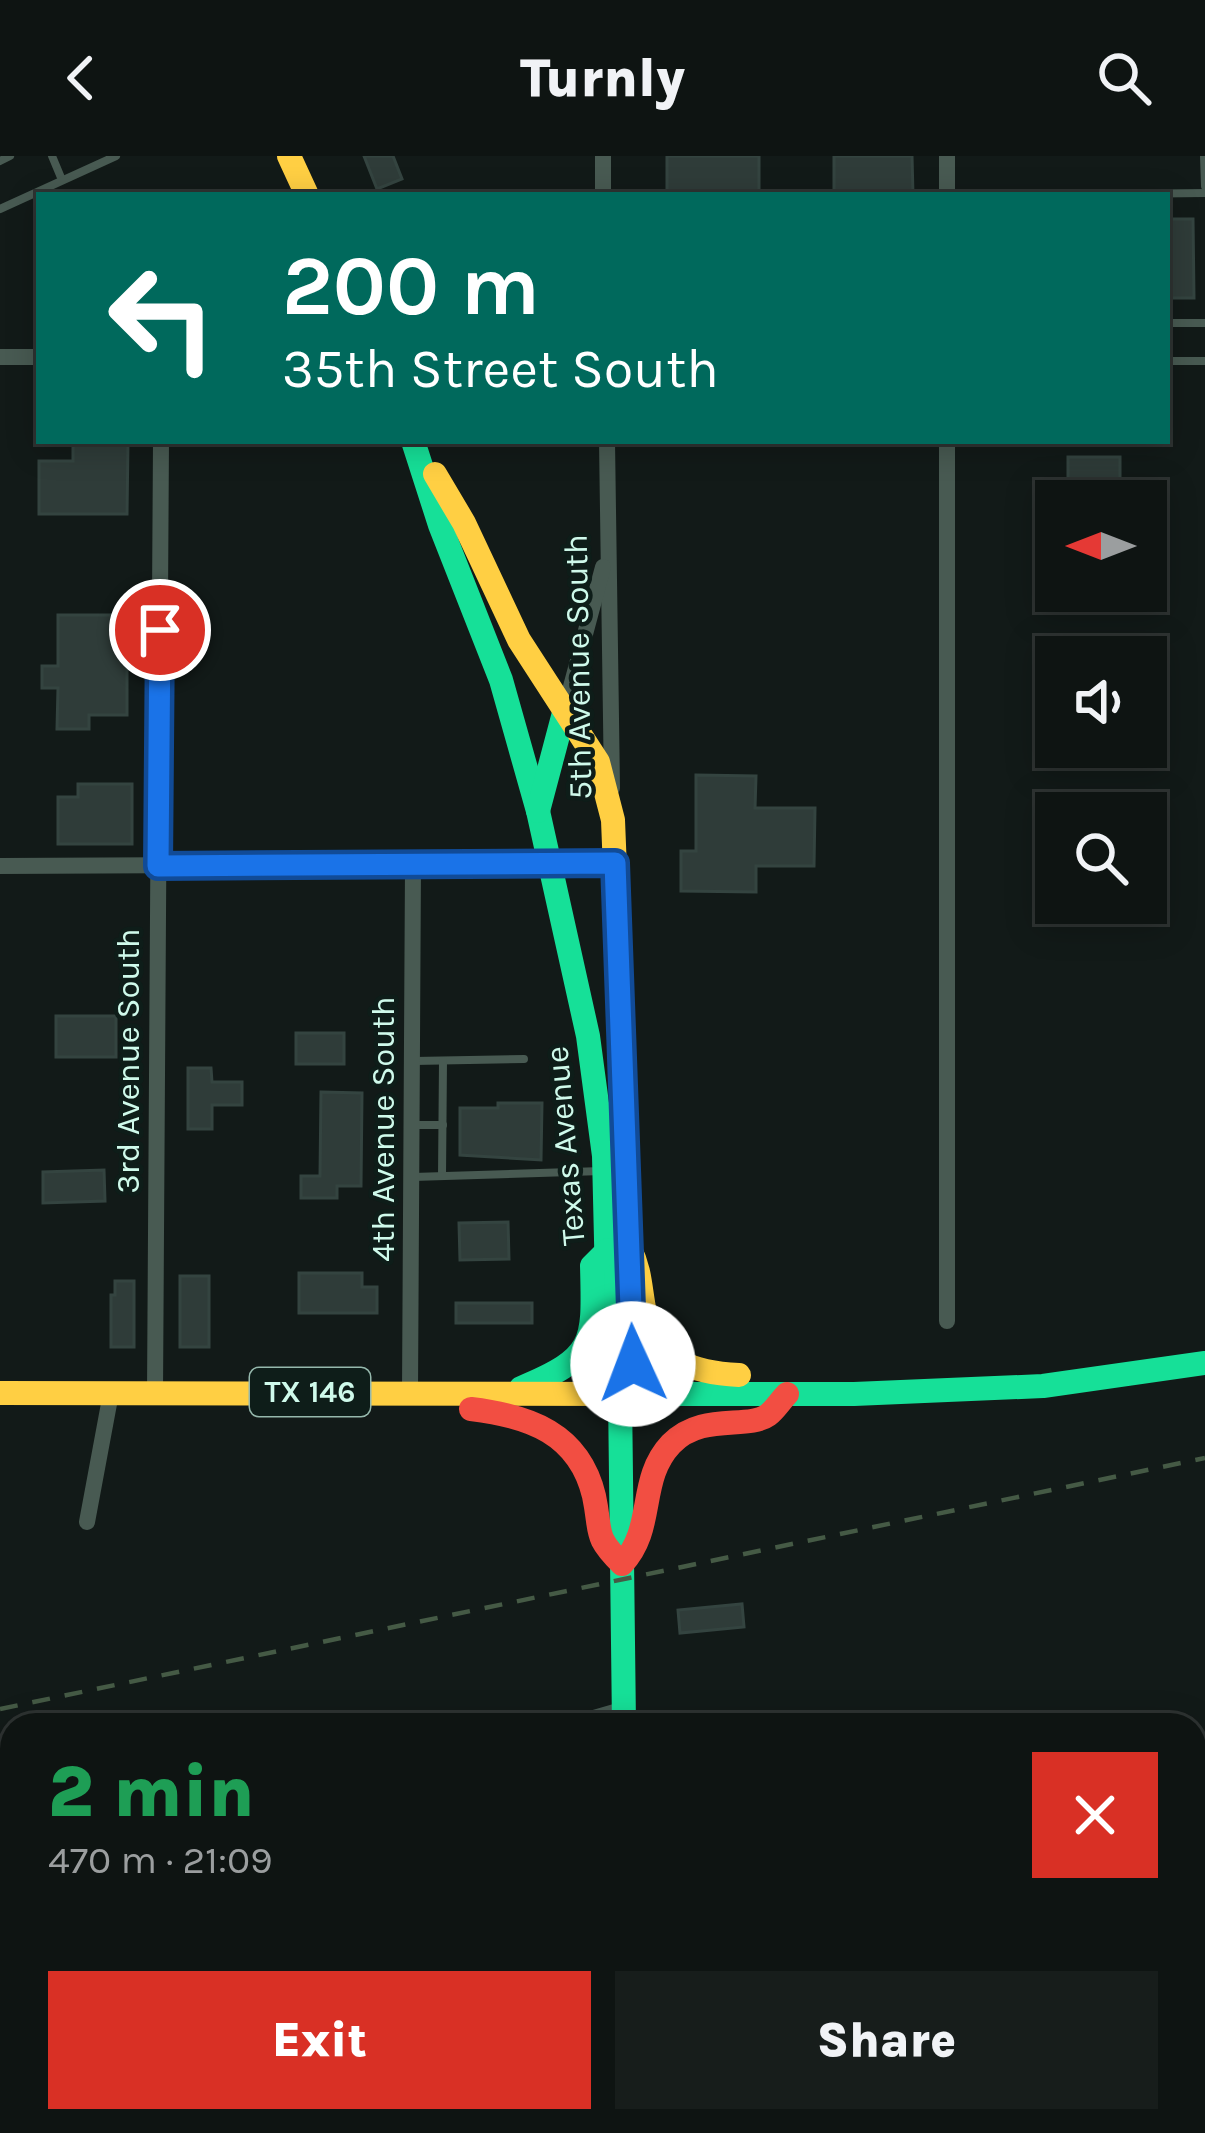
<!DOCTYPE html>
<html lang="en">
<head>
<meta charset="utf-8">
<style>
  :root { --surface:#0e1412; --page:#171d1b; --text:#f1f3f6; --muted:#9b9e9f; --line:#2e3332; --accent:#d93025 }
  body { margin:0; font-family:Karla,sans-serif; background:var(--page); color:var(--text); height:100vh; display:flex; flex-direction:column; font-size:45px; white-space:nowrap }
  * { box-sizing:border-box; margin:0 }
  p { font-size:39px; color:var(--muted) }
  .icon { flex:none; width:66px; height:66px; fill:none; stroke:currentColor; stroke-width:2; stroke-linecap:round; stroke-linejoin:round }
  .map { position:relative; flex:1; overflow:hidden }
  .details { position:absolute; left:0px; top:1557px; width:1206px; height:420px; display:flex; flex-direction:column; background:var(--surface); border-radius:36px 36px 0 0; box-shadow:0 6px 30px #0003,0 0 0 3px var(--line) }
  .details>* { flex:none }
  .banner { position:absolute; left:36px; top:36px; width:1134px; height:252px; border-radius:0px; box-shadow:0 6px 30px #0003,0 0 0 3px var(--line); background:#00695c; color:#fff; overflow:hidden }
  .needle { width:78px; rotate:270deg }
  .controls { position:absolute; left:1035px; top:324px; display:grid; gap:24px }
  .controls a { display:grid; place-items:center; width:132px; height:132px; border-radius:0px; background:var(--surface); box-shadow:0 6px 30px #0003,0 0 0 3px var(--line); font-size:60px }
  .pin { position:absolute; display:grid; place-items:center; width:102px; height:102px; color:#fff; margin:-51px; border:6px solid #fff; border-radius:50%; box-shadow:0 3px 12px #0007 }
  .me { position:absolute; width:132px; margin:-66px; rotate:358deg; stroke-linejoin:round; filter:drop-shadow(0 0 9px #0008) }
  .turn { display:flex; align-items:center; gap:42px; height:252px; padding:0 48px; font-size:54px }
  .turn .icon { width:156px; height:156px; stroke-width:2.5 }
  .turn b { display:block; font-size:84px; line-height:102px }
  .round { display:grid; place-items:center; flex:none; width:126px; height:126px; border-radius:0px; background:var(--page) }
  .headline { display:flex; align-items:center; justify-content:space-between; height:204px; padding:0 48px }
  h1 { font-size:72px; font-weight:800; line-height:90px; color:#1e9e55 }
  .button { display:flex; gap:24px; margin-top:auto; padding:24px 48px }
  .button a { flex:1; height:138px; border-radius:0px; background:var(--accent); color:#fff; font-size:48px; font-weight:800; line-height:138px; text-align:center }
  .button a+a { background:var(--page); color:var(--text) }
  header { display:flex; justify-content:space-between; align-items:center; height:156px; padding:0 48px; background:var(--surface); font-size:54px; font-weight:800 }
  .map>svg:first-child { display:block }
  .building { fill:#2f3c39; stroke:#344440; stroke-width:3 }
  .lines { fill:none; stroke-linecap:round; stroke-linejoin:round }
  .lane { stroke:#485a52; stroke-width:8 }
  .street { stroke:#485a52; stroke-width:16 }
  .fast { stroke:#16e098; stroke-width:24 }
  .slow { stroke:#ffcf43; stroke-width:24 }
  .jam { stroke:#f24e42; stroke-width:24 }
  .rail { stroke:#455a45; stroke-width:4.5; stroke-dasharray:18 15; stroke-linecap:butt }
  .route-casing { stroke:#114b97; stroke-width:30 }
  .route { stroke:#1a73e8; stroke-width:21 }
  .labels { text-anchor:middle; stroke-width:9; stroke-linejoin:round; paint-order:stroke }
  .shield { fill:#0e1d19; stroke:#95b8ac; stroke-width:3 }
  .shield-label { font-size:30px; font-weight:bold; fill:#cffaeb }
  .street-label { font-size:33px; fill:#cffaeb; stroke:#0e1d19 }
</style>
</head>
<body>
<header><svg class="icon" aria-label="back" viewBox="0 0 24 24"><path d="M15 5l-7 7 7 7"/></svg>Turnly<svg class="icon" aria-label="search" viewBox="0 0 24 24"><circle cx="10" cy="10" r="6"/><path d="M15 15l6 6"/></svg></header>
<div class="map">
<svg width="1205" height="1977" viewBox="0 0 1205 1977">
  <rect width="100%" height="100%" fill="#121a18"/>
  <g class="building">
    <path d="M 364,0 L 393,0 L 402,23 L 377,33 Z"/>
    <rect x="667" y="0" width="92" height="39"/>
    <path d="M 834,0 L 912,0 L 913,39 L 834,39 Z"/>
    <path d="M 1167,63 L 1193,63 L 1194,142 L 1167,142 Z"/>
    <path d="M 73,285 L 128,285 L 127,358 L 39,358 L 39,305 L 73,305 Z"/>
    <rect x="1068" y="301" width="52" height="44"/>
    <path d="M 58,459 L 127,459 L 127,559 L 89,559 L 89,573 L 57,573 L 58,532 L 42,532 L 42,510 L 58,510 Z"/>
    <path d="M 696,619 L 756,620 L 755,652 L 815,652 L 814,710 L 756,710 L 756,736 L 681,735 L 681,695 L 696,695 Z"/>
    <path d="M 78,628 L 132,628 L 132,688 L 58,688 L 58,641 L 78,641 Z"/>
    <rect x="56" y="860" width="60" height="41"/>
    <rect x="296" y="877" width="48" height="31"/>
    <path d="M 188,912 L 211,912 L 212,926 L 242,926 L 242,949 L 212,949 L 212,973 L 188,973 Z"/>
    <path d="M 321,936 L 362,937 L 361,1030 L 337,1030 L 337,1042 L 301,1042 L 301,1020 L 320,1020 Z"/>
    <path d="M 498,947 L 542,947 L 541,1004 L 460,999 L 460,952 L 498,952 Z"/>
    <path d="M 104,1014 L 105,1045 L 43,1047 L 43,1016 Z"/>
    <path d="M 508,1066 L 509,1103 L 460,1104 L 459,1067 Z"/>
    <path d="M 299,1117 L 362,1117 L 362,1131 L 377,1131 L 377,1157 L 299,1157 Z"/>
    <rect x="180" y="1120" width="29" height="71"/>
    <path d="M 115,1125 L 134,1125 L 134,1191 L 111,1191 L 111,1139 L 115,1139 Z"/>
    <rect x="456" y="1147" width="76" height="20"/>
    <path d="M 742,1448 L 744,1471 L 680,1477 L 678,1454 Z"/>
  </g>
  <g class="lines">
    <g class="lane">
      <path d="M 52,0 L 62,24"/>
      <path d="M 1204,0 L 1205,30"/>
      <path d="M 0,5 L 10,0"/>
      <path d="M 1029,39 L 1205,37"/>
      <path d="M 0,53 L 116,0"/>
      <path d="M 1167,167 L 1205,167"/>
      <path d="M 1167,205 L 1205,205"/>
      <path d="M 414,905 L 524,903"/>
      <path d="M 413,969 L 443,969"/>
      <path d="M 442,1020 L 443,905"/>
      <path d="M 413,1021 L 602,1015"/>
      <path d="M 555,1569 L 617,1551"/>
      <path d="M 1194,1673 L 1205,1669"/>
    </g>
    <g class="street">
      <path d="M 603,0 L 603,39"/>
      <path d="M 947,0 L 947,39"/>
      <path d="M 0,201 L 39,201"/>
      <path d="M 607,285 L 612,632"/>
      <path d="M 947,285 L 947,1165"/>
      <path d="M 565,553 L 603,411"/>
      <path d="M 0,710 L 615,707"/>
      <path d="M 410,1236 L 413,710"/>
      <path d="M 155,1237 L 161,285"/>
      <path d="M 87,1366 L 111,1237"/>
      <path d="M 1194,1781 L 1205,1783"/>
      <path d="M 896,1965 L 896,1977"/>
      <path d="M 1151,1965 L 1151,1977"/>
    </g>
    <g class="fast">
      <path d="M 413,285 L 440,369 L 501,524 L 538,655 L 588,880 L 604,1000 L 609,1209 L 620,1238 L 624,1569"/>
      <path d="M 538,655 L 565,553"/>
      <path d="M 619,814 L 633,1207 L 620,1238"/>
      <path d="M 521,1232 C 596,1201 594,1187 592,1110 L 608,1094"/>
      <path d="M 626,1238 L 854,1238 L 1043,1230 L 1205,1207"/>
    </g>
    <g class="slow">
      <path d="M 289,0 L 307,39"/>
      <path d="M 435,318 L 464,367 L 519,484 L 598,606 L 613,664 L 619,814"/>
      <path d="M 630,1093 C 641,1115 640,1134 645,1157 C 655,1205 695,1217 739,1219"/>
      <path d="M 0,1237 L 626,1238"/>
      <path d="M 630,1965 L 630,1977"/>
    </g>
    <path class="jam" d="M 471,1253 C 529,1260 579,1277 594,1340 C 602,1378 593,1379 622,1408 C 656,1372 637,1324 671,1288 C 702,1256 747,1274 768,1259 C 775,1254 781,1244 787,1238"/>
    <path class="rail" d="M 0,1553 L 1205,1302"/>
  </g>
  <g class="lines">
    <defs>
      <path id="route" d="M 160,474 L 158,710 L 615,707 L 633,1208"/>
    </defs>
    <use href="#route" class="route-casing"/>
    <use href="#route" class="route"/>
  </g>
  <g class="labels">
    <rect class="shield" x="250" y="1212" width="120" height="48" rx="9"/>
    <g class="shield-label">
      <text x="310" y="1246">TX 146</text>
    </g>
    <g class="street-label">
      <text transform="translate(577 511) rotate(-91)" y="12">5th Avenue South</text>
      <text transform="translate(127 905) rotate(-90)" y="12">3rd Avenue South</text>
      <text transform="translate(382 973) rotate(-90)" y="12">4th Avenue South</text>
      <text transform="translate(564 990) rotate(-95)" y="12">Texas Avenue</text>
    </g>
  </g>
</svg>
<div class="controls">
<a><svg class="needle" viewBox="-14 -14 28 28"><path d="M0-13l5 13h-10z" fill="#e53935"/><path d="M0 13l5-13h-10z" fill="#9b9e9f"/></svg></a>
<a><svg class="icon" aria-label="sound" viewBox="0 0 24 24"><path d="M4 9h4l5-4v14l-5-4H4zM17 9q2 3 0 6"/></svg></a>
<a><svg class="icon" aria-label="search" viewBox="0 0 24 24"><circle cx="10" cy="10" r="6"/><path d="M15 15l6 6"/></svg></a>
</div>
<div class="pin" style="left:160px;top:474px;background:#d93025"><svg class="icon" aria-label="arrive" viewBox="0 0 24 24"><path d="M6 21V4h12l-3 4 3 4H6"/></svg></div>
<svg class="me" style="left:633px;top:1208px" viewBox="-20 -20 40 40"><circle r="19" fill="#fff"/><path d="M0-13L10 11 0 6-10 11z" fill="#1a73e8"/></svg>
<div class="banner">
<div class="turn"><svg class="icon" aria-label="left" viewBox="0 0 24 24"><path d="M17 20v-9H6M10 6l-5 5 5 5"/></svg><div><b>200 m</b>35th Street South</div></div>
</div>
<section class="details">
<div class="headline"><div><h1>2 min</h1><p>470 m · 21:09</p></div><a class="round" style="background:#d93025;color:#fff"><svg class="icon" aria-label="close" viewBox="0 0 24 24"><path d="M6 6l12 12M18 6L6 18"/></svg></a></div>
<div class="button"><a>Exit</a><a>Share</a></div>
</section>
</div>
</body>
</html>
